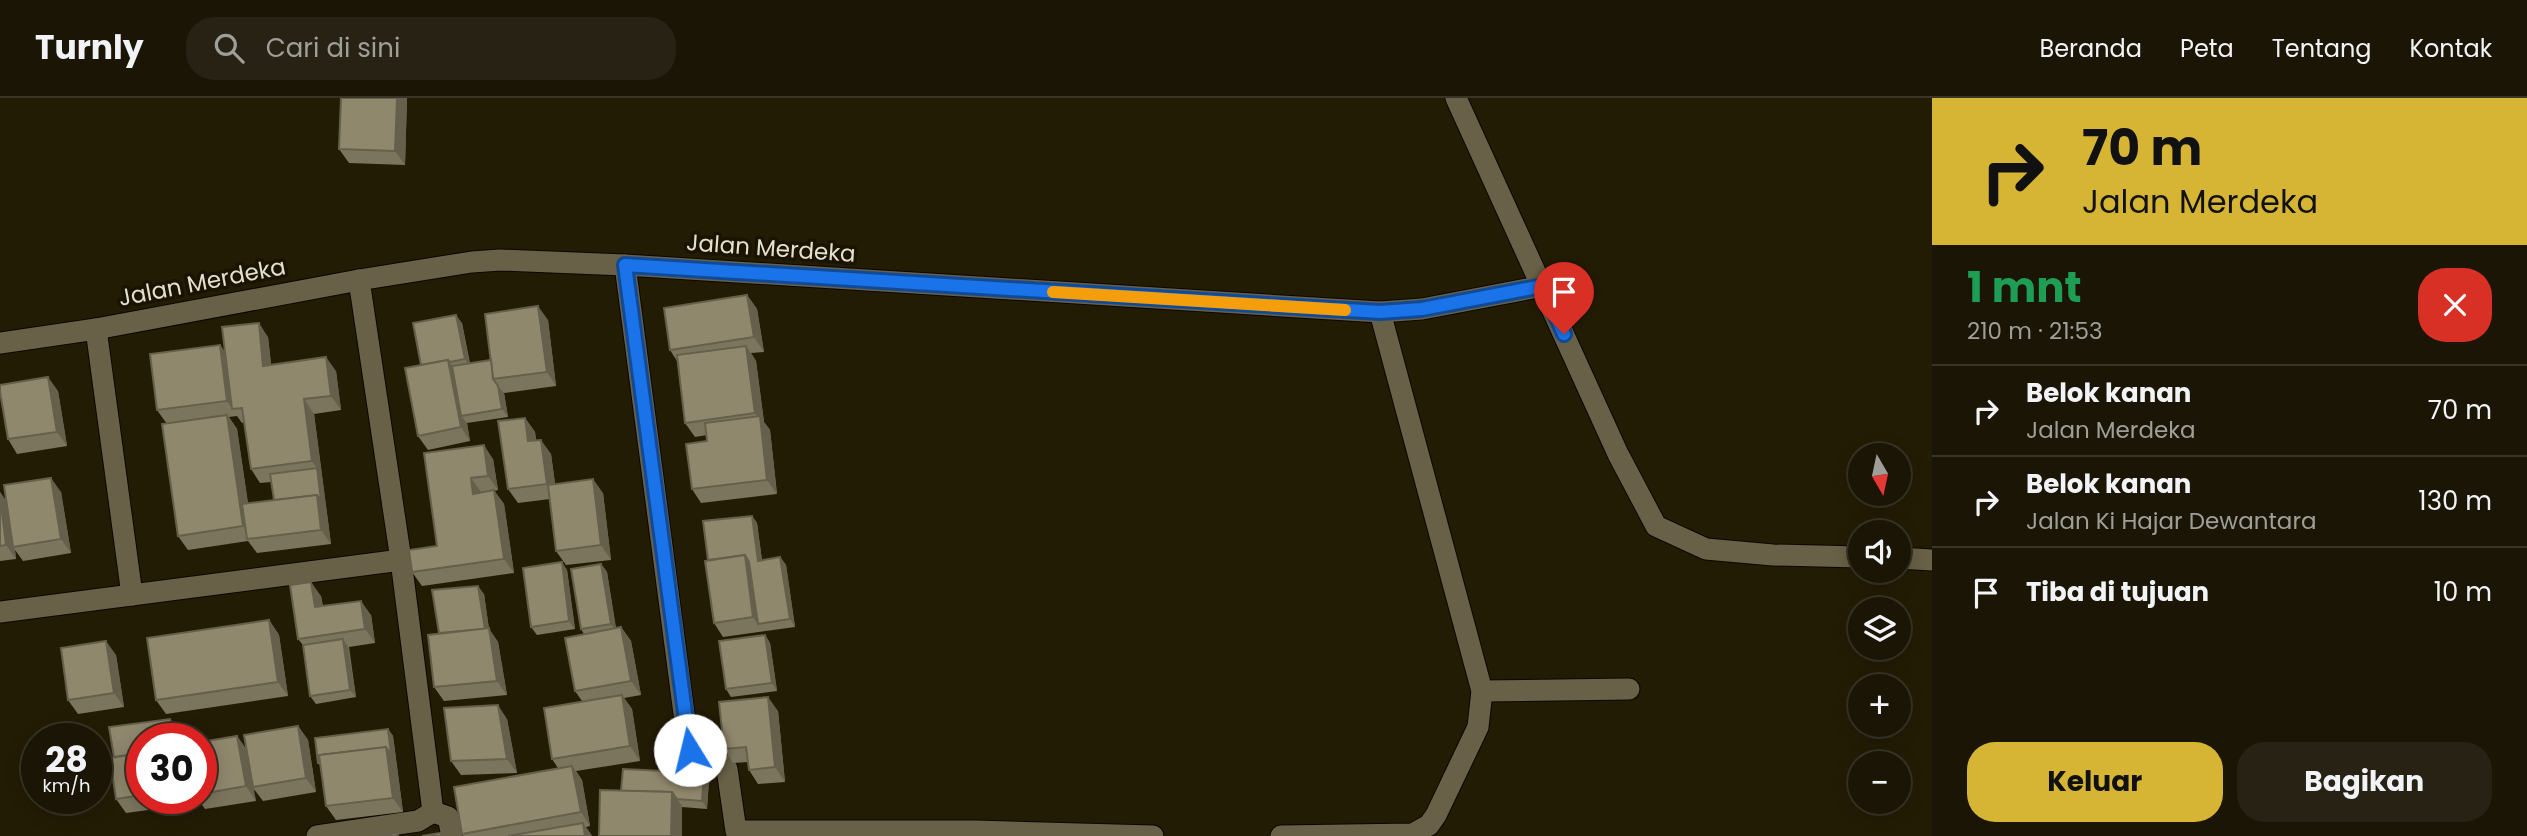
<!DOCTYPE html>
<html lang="id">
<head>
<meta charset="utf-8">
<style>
  :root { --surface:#1a1504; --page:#272213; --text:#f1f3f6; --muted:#9f9f9a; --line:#383426; --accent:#d6b534 }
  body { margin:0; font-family:Poppins,sans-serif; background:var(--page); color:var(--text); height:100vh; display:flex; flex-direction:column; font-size:26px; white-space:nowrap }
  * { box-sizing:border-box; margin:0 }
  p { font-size:23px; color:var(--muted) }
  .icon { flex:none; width:38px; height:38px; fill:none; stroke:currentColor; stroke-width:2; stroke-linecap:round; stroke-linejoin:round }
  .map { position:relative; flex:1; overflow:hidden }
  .sheet { display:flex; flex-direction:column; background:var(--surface); width:595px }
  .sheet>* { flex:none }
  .guide { background:#d6b534; color:#111; overflow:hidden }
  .needle { width:46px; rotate:171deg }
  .tools { position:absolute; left:1848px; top:345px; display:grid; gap:14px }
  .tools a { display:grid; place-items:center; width:63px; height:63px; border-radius:50%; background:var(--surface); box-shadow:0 4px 18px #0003,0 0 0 2px var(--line); font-size:35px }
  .speed { position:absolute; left:21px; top:625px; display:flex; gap:14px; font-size:35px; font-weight:700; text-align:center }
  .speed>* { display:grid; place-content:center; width:91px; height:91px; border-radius:50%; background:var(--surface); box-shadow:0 4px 18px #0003,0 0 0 2px var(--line); line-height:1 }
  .speed small { font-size:18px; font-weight:400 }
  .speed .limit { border:10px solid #d22; background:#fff; color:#111 }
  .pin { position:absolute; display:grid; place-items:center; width:60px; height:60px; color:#fff; margin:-72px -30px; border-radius:50% 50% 50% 0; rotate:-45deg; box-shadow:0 0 7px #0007 }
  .pin .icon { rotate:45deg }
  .me { position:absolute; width:77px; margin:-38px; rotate:351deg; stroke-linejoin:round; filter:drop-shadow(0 0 5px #0008) }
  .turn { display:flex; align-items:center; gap:24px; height:147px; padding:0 35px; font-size:32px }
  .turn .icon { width:91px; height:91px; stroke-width:2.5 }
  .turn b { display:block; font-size:49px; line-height:60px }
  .round { display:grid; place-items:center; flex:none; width:74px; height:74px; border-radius:28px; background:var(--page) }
  .overview { display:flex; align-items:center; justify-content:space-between; height:119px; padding:0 35px }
  h1 { font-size:42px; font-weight:700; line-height:52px; color:#1e9e55 }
  .button { display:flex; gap:14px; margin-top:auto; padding:14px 35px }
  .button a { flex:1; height:80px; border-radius:28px; background:var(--accent); color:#111; font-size:28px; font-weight:700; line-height:80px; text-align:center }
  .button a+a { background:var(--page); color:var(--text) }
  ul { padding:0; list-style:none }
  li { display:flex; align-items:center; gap:21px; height:91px; padding:0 35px; border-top:2px solid var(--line) }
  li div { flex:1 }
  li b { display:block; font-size:26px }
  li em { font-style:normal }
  header { display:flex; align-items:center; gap:42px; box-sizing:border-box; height:98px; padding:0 35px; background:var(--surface); border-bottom:2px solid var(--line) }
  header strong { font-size:33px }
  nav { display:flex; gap:38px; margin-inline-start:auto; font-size:24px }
  .search { width:490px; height:63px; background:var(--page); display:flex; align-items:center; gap:18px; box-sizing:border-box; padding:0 24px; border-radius:28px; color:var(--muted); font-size:26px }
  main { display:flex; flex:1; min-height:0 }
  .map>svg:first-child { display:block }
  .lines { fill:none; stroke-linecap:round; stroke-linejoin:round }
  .minor-casing { stroke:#0c0600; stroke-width:23 }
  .minor { stroke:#686147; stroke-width:21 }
  .wall { fill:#7c755e; fill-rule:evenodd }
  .shaded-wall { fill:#655f4c }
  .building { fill:#90886d; stroke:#655f4c; stroke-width:2 }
  .route-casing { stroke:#114b97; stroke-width:18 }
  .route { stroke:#1a73e8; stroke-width:12 }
  .slow { stroke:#f59e0b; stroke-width:12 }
  .labels { text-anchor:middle; stroke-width:7; stroke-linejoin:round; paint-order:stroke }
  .street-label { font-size:23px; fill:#e4e0d1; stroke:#191300 }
</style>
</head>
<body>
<header>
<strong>Turnly</strong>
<div class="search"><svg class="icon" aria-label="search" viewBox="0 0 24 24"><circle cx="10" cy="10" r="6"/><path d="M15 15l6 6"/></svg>Cari di sini</div>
<nav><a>Beranda</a><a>Peta</a><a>Tentang</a><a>Kontak</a></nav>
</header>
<main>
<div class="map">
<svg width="1932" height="738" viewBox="0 0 1932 738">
  <rect width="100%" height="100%" fill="#231c05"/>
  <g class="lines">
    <defs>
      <g id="minor">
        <path d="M 1456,0 L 1618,356 L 1656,428 L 1706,451 L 1773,457 L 1860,459"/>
        <path d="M 625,167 L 688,646 L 694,657 L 723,666 L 727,671 L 736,733 L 975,733 L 1153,738"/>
        <path d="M 1380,214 L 1482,593 L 1629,591"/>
        <path d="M 96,231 L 132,497"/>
        <path d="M 0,245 L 96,231 L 359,182 L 472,164 L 500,162 L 625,167 L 1380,214 L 1422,211 L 1543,188"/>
        <path d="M 1899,460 L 1932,462"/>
        <path d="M 0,514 L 401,462"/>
        <path d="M 433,714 L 448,719 L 452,738"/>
        <path d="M 317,738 L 418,723 L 433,714 L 401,462 L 359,182"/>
        <path d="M 1281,738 L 1413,736 L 1429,727 L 1436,717 L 1478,629 L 1482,593"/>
      </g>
    </defs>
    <use href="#minor" class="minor-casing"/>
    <use href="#minor" class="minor"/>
  </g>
  <g class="wall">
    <path d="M 341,0 L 407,0 L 405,67 L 349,65 L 339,51 Z"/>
    <path d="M 747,197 L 757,211 L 764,254 L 751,255 L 756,263 L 764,324 L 770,332 L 777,396 L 701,405 L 692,391 L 707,343 L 707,337 L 695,339 L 685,325 L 677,263 L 670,252 Z"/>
    <path d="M 548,222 L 556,288 L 504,295 L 508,319 L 467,325 L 470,343 L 428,352 L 418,338 L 421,267 L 462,225 L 470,265 L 491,262 Z"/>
    <path d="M 268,239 L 271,267 L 336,273 L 341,312 L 314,316 L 331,446 L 257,455 L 248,443 L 188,452 L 178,438 L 167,326 L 157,312 L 220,247 L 225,254 ZM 237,318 L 242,325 L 244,324 L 251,371 L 260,385 L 271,384 L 274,402 L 248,405 L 237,331 L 229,319 Z"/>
    <path d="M 58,293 L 67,348 L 17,356 L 8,341 Z"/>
    <path d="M 525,320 L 535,334 L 536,342 L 551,356 L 555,386 L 603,395 L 611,462 L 566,467 L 556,453 L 550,401 L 518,405 L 508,391 Z"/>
    <path d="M 424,355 L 493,361 L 498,392 L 494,393 L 504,406 L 514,475 L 422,488 L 412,474 L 437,448 Z"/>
    <path d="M 0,394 L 6,403 L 61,394 L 71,455 L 23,463 L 15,452 L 16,461 L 0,463 Z"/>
    <path d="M 752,418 L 757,425 L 762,462 L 780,459 L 786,467 L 795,529 L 723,539 L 714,525 L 708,462 Z"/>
    <path d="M 601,466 L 607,474 L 616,530 L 621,529 L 631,543 L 641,597 L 624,600 L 632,611 L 640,663 L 576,673 L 582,682 L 590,728 L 586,729 L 592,738 L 463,738 L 462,736 L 558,670 L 552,661 L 582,603 L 575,593 L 584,536 L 581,531 Z"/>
    <path d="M 567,472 L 575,531 L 537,537 L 531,529 Z"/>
    <path d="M 484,496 L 489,531 L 498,544 L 507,597 L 444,603 L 434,589 L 439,535 Z"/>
    <path d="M 321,498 L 323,508 L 371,517 L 375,545 L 349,549 L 356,599 L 316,606 L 310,598 L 303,547 L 298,541 Z"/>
    <path d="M 269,522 L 279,537 L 288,598 L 166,616 L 156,602 Z"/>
    <path d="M 765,537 L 770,545 L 777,593 L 731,599 L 726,591 Z"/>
    <path d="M 116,557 L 124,609 L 78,616 L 68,602 Z"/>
    <path d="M 778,613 L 785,684 L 758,686 L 749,672 L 748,664 L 733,665 L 724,651 Z"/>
    <path d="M 170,621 L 176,629 L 177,640 L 142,640 L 142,700 L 185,700 L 186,707 L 126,715 L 116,701 L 114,659 Z"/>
    <path d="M 507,621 L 517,675 L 461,677 L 451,663 Z"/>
    <path d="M 298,628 L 308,642 L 316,694 L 263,703 L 253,690 L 256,703 L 205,711 L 197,700 L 201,700 L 201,644 L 237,638 L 246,651 Z"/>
    <path d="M 388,631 L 393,638 L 403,714 L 336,722 L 326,708 L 321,669 L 318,665 Z"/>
    <path d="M 709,682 L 707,711 L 682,709 L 682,738 L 599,738 L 621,693 Z"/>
  </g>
  <g class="shaded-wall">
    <path d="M 397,0 L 407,0 L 405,67 L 395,53 Z"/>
    <path d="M 747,197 L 757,211 L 764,254 L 754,239 Z"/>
    <path d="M 538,208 L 548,222 L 556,288 L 547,274 Z"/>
    <path d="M 456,217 L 462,225 L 470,269 L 465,261 Z"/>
    <path d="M 259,225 L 268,239 L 273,282 L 263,268 Z"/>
    <path d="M 220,247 L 230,261 L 232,310 L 227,303 Z"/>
    <path d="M 746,248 L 756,263 L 764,324 L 770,332 L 777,396 L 767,382 L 761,323 L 755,315 Z"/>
    <path d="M 326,259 L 336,273 L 341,312 L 331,298 Z"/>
    <path d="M 448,262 L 457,276 L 461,318 L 467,325 L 470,343 L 461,329 Z"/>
    <path d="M 48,279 L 58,293 L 67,348 L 57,334 Z"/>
    <path d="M 498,288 L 504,295 L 508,319 L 502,311 Z"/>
    <path d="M 304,301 L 314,316 L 331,446 L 321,432 L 317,397 L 317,370 L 312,363 Z"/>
    <path d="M 227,317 L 237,331 L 253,440 L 252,440 L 243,428 Z"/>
    <path d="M 525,320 L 535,334 L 538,357 L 528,343 Z"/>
    <path d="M 541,342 L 551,356 L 557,400 L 547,386 Z"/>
    <path d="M 484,347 L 493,361 L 498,392 L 488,378 Z"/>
    <path d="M 51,380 L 61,394 L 71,455 L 61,441 Z"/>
    <path d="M 471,380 L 481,394 L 473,396 Z"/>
    <path d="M 593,381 L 603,395 L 611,462 L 601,447 Z"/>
    <path d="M 494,392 L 504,406 L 514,475 L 504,461 Z"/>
    <path d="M 0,394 L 9,407 L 13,449 L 15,452 L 16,461 L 6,447 Z"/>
    <path d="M 752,418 L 757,425 L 763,471 L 758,463 Z"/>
    <path d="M 745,457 L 755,471 L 758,526 L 753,519 Z"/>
    <path d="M 780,459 L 786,467 L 795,529 L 790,521 Z"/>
    <path d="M 562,464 L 567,472 L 575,531 L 569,523 Z"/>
    <path d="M 601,466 L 607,474 L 616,533 L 611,526 Z"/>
    <path d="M 311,484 L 321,498 L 325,523 L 315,509 Z"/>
    <path d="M 478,488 L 484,496 L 489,531 L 498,544 L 507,597 L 497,583 L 486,538 Z"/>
    <path d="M 361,503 L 371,517 L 375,545 L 365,531 Z"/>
    <path d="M 269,522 L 279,537 L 288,598 L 278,584 Z"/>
    <path d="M 621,529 L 631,543 L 641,597 L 631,583 Z"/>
    <path d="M 765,537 L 770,545 L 777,593 L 772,585 Z"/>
    <path d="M 343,541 L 348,549 L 356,599 L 350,592 Z"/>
    <path d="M 106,543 L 116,557 L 124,609 L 114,595 Z"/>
    <path d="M 622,597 L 632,611 L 640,663 L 630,648 Z"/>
    <path d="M 768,599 L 778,613 L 785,684 L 775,669 Z"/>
    <path d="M 498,607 L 507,621 L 517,675 L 507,661 Z"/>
    <path d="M 170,621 L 176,629 L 177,640 L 173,640 Z"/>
    <path d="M 298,628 L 308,642 L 316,694 L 306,680 Z"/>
    <path d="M 388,631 L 393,638 L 403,714 L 393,700 L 386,649 Z"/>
    <path d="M 237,638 L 247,652 L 256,703 L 246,688 Z"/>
    <path d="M 572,668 L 582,682 L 590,728 L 581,714 Z"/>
    <path d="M 704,675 L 709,682 L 707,711 L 702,703 Z"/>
    <path d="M 672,694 L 682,708 L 682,738 L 671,738 Z"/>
    <path d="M 583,725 L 592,738 L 585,738 Z"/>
  </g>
  <g class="building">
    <path d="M 341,0 L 397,0 L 395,53 L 339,51 Z"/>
    <path d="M 747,197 L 754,239 L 670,252 L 664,210 Z"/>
    <path d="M 538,208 L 547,274 L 493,281 L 485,216 Z"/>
    <path d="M 456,217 L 465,261 L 450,264 L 448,262 L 421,267 L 413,225 Z"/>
    <path d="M 259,225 L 263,268 L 326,259 L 331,298 L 304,301 L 312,363 L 251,371 L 242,310 L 232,311 L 222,229 Z"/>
    <path d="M 220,247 L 227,303 L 157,312 L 150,256 Z"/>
    <path d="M 746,248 L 755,315 L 685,325 L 677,257 Z"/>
    <path d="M 448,262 L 461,329 L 418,338 L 405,270 Z"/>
    <path d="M 491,262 L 493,281 L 498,288 L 502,311 L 461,318 L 452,268 Z"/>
    <path d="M 48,279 L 57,334 L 8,341 L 0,294 L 0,287 Z"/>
    <path d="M 227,317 L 243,428 L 178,438 L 162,326 Z"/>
    <path d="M 760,318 L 767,382 L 692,391 L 686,346 L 707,343 L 705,325 Z"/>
    <path d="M 525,320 L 528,343 L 541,342 L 547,386 L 508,391 L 498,323 Z"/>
    <path d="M 484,347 L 488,378 L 471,380 L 473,396 L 494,392 L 504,461 L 412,474 L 409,452 L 437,448 L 424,355 Z"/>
    <path d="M 317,370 L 321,403 L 317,397 L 274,402 L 270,376 Z"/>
    <path d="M 51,380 L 61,441 L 13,449 L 4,387 Z"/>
    <path d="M 593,381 L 601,447 L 556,453 L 548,387 Z"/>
    <path d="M 317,397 L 321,432 L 247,441 L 242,406 Z"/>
    <path d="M 0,398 L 6,447 L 0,448 Z"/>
    <path d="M 752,418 L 758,463 L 780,459 L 790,521 L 758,526 L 749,464 L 745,457 L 708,462 L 703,423 Z"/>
    <path d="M 745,457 L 753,519 L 714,525 L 705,463 Z"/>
    <path d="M 562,464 L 569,523 L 531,529 L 523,470 Z"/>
    <path d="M 601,466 L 611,526 L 581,531 L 571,471 Z"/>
    <path d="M 311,484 L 315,509 L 361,503 L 365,531 L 298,541 L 290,487 Z"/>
    <path d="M 478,488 L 485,531 L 439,535 L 432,492 Z"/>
    <path d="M 269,522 L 278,584 L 156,602 L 147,540 Z"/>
    <path d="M 621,529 L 631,583 L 575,593 L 565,540 Z"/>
    <path d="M 489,530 L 497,583 L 434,589 L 428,537 Z"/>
    <path d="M 765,537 L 772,585 L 726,591 L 719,543 Z"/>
    <path d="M 343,541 L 350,592 L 310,598 L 303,547 Z"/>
    <path d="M 106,543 L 114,595 L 68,602 L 61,550 Z"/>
    <path d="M 622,597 L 630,648 L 552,661 L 544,610 Z"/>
    <path d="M 768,599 L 775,669 L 749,672 L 746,649 L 724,651 L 719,604 Z"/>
    <path d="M 498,607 L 507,661 L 451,663 L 444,610 Z"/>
    <path d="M 170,621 L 173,640 L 142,640 L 142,655 L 114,659 L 109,629 Z"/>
    <path d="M 298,628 L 306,680 L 253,689 L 244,637 Z"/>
    <path d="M 388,631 L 391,656 L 386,649 L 319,657 L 320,665 L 318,665 L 315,640 Z"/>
    <path d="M 237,638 L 246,688 L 201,696 L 201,644 Z"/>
    <path d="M 386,649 L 393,700 L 326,708 L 319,657 Z"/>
    <path d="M 142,655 L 142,697 L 116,701 L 110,660 Z"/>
    <path d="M 572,668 L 581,714 L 462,736 L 454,689 Z"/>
    <path d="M 623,671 L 704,675 L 702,703 L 677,701 L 672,694 L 621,693 Z"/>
    <path d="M 600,692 L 672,694 L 671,738 L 599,738 Z"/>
    <path d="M 583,725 L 585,738 L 508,738 Z"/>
    <path d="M 397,735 L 398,738 L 374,738 Z"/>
    <path d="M 441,735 L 441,738 L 422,738 Z"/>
  </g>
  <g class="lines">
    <defs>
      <path id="route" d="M 690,652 L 625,167 L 1380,214 L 1422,211 L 1543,188 L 1564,236"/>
    </defs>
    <use href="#route" class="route-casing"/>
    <use href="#route" class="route"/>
    <path class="slow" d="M 1053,194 L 1345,212"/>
  </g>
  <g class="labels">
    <g class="street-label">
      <text transform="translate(771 150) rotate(4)" y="8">Jalan Merdeka</text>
      <text transform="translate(202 184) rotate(-11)" y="8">Jalan Merdeka</text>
    </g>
  </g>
</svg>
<div class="tools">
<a><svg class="needle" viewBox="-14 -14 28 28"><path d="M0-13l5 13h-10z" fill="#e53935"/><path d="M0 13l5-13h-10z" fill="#9f9f9a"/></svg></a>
<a><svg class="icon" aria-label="sound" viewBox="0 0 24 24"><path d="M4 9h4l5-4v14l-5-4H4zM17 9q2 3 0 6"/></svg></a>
<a><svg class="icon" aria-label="layers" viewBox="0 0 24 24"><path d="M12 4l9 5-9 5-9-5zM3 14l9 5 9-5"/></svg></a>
<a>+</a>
<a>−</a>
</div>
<div class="speed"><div>28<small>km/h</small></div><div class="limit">30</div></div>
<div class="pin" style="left:1564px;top:236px;background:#d93025"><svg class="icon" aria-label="arrive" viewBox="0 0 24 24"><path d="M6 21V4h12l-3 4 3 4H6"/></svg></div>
<svg class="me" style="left:690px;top:652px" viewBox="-20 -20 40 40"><circle r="19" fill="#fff"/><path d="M0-13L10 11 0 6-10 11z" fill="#1a73e8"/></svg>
</div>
<section class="sheet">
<div class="guide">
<div class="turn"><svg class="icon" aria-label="right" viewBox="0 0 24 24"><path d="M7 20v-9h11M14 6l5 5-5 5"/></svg><div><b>70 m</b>Jalan Merdeka</div></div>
</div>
<div class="overview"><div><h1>1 mnt</h1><p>210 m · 21:53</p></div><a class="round" style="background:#d93025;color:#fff"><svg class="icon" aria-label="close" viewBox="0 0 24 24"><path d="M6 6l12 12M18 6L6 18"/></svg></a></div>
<ul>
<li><svg class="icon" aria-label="right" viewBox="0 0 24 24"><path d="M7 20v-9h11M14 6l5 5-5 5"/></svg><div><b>Belok kanan</b><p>Jalan Merdeka</p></div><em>70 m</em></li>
<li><svg class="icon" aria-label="right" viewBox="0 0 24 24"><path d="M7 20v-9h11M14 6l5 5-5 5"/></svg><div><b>Belok kanan</b><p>Jalan Ki Hajar Dewantara</p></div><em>130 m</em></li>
<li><svg class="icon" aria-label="arrive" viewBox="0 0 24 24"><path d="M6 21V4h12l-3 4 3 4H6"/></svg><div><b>Tiba di tujuan</b></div><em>10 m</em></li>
</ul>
<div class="button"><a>Keluar</a><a>Bagikan</a></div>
</section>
</main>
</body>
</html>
